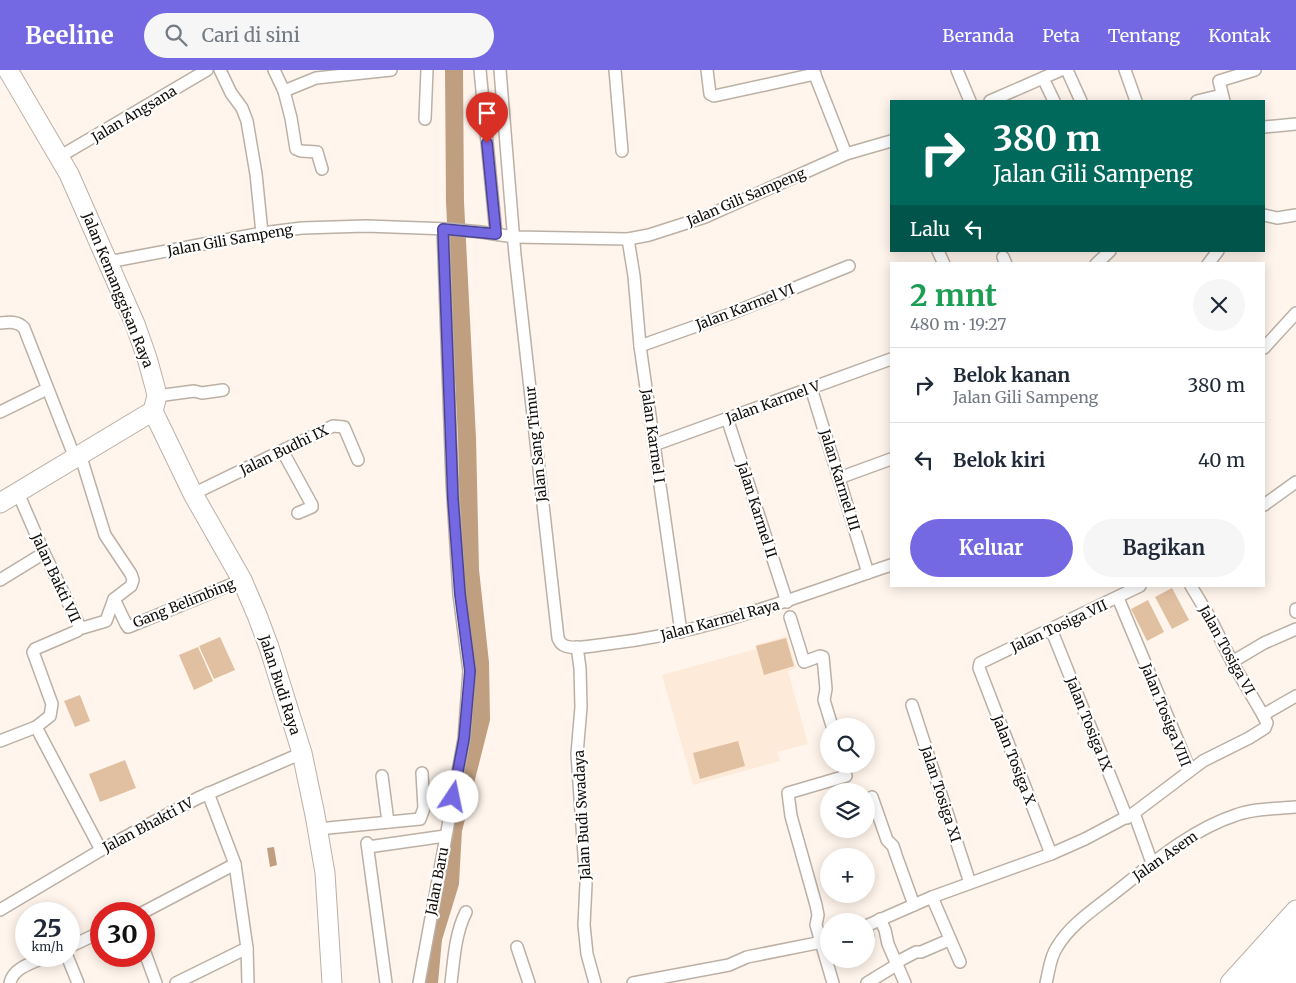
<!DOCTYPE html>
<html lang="id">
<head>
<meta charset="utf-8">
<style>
  :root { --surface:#fff; --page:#f6f6f7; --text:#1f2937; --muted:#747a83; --line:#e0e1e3; --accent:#7568e3 }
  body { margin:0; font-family:Merriweather,serif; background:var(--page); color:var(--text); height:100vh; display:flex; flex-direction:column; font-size:19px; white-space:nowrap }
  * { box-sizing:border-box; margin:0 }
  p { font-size:16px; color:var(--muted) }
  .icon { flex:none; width:28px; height:28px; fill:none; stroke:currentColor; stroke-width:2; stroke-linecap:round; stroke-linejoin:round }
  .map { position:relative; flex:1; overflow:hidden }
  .drawer { position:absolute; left:890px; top:192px; width:375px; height:325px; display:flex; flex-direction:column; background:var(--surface); border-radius:0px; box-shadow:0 2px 12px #0003 }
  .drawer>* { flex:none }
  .banner { position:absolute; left:890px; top:30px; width:375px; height:152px; border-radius:0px; box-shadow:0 2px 12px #0003; background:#00695c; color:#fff; overflow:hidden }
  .buttons { position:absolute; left:820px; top:648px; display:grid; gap:10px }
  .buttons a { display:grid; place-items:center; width:55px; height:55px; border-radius:50%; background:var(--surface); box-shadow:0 2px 12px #0003; font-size:25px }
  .speed { position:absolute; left:15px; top:832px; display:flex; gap:10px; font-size:25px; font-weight:700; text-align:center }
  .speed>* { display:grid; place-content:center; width:65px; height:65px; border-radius:50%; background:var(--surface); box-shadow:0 2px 12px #0003; line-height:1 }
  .speed small { font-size:12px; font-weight:400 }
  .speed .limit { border:8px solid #d22; background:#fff; color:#111 }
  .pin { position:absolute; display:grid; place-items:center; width:42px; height:42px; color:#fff; margin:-51px -21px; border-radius:50% 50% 50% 0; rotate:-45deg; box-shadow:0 0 5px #0007 }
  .pin .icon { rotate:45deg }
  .me { position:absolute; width:55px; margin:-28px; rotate:11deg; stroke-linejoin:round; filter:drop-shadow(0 0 4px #0008) }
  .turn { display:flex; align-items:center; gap:18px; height:105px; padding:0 20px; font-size:22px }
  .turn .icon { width:65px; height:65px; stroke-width:2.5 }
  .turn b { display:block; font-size:35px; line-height:42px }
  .then { display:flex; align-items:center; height:48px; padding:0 20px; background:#0003; gap:10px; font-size:19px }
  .round { display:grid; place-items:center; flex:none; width:52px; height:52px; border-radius:26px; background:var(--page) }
  .headline { display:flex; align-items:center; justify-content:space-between; height:85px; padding:0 20px }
  h1 { font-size:30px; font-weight:700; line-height:38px; color:#1e9e55 }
  .action { display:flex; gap:10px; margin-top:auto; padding:10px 20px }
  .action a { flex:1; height:58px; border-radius:30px; background:var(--accent); color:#fff; font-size:20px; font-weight:700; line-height:58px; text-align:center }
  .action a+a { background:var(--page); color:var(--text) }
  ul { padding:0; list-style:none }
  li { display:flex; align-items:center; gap:15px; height:75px; padding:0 20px; border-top:1px solid var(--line) }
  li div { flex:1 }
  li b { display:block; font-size:19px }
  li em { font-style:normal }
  header { display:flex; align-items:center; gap:30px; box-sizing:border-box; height:70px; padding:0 25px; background:var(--accent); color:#fff }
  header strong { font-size:24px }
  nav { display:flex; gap:28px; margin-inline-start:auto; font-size:18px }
  .search { width:350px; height:45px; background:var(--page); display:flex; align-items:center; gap:12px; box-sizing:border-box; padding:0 18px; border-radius:28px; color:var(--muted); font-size:19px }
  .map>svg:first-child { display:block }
  .built { fill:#fdead9 }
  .green { fill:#e1bfa1 }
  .water { fill:#c09f81 }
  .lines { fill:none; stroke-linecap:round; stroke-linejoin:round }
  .river { stroke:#c09f81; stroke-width:18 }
  .street-casing { stroke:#bcb0a5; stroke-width:14 }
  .primary-casing { stroke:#bcb0a5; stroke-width:21 }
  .highway-casing { stroke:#bcb0a5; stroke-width:24 }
  .street { stroke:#fff; stroke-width:11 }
  .primary { stroke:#fff; stroke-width:19 }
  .highway { stroke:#fff; stroke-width:21 }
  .route-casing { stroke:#4c4494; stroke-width:12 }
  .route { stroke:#7568e3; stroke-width:9 }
  .labels { text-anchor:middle; stroke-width:4.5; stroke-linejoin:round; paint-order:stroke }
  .street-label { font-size:14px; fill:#110d09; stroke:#fff }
</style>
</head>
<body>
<header>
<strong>Beeline</strong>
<div class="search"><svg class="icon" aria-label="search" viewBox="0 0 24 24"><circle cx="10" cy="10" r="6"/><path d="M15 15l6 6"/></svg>Cari di sini</div>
<nav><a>Beranda</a><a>Peta</a><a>Tentang</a><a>Kontak</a></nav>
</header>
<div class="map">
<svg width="1296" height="913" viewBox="0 0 1296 913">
  <rect width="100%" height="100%" fill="#fff5ec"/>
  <path class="built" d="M 787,566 L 796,598 L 788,601 L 808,674 L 777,682 L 780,691 L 693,715 L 662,605 L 756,579 L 755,575 Z"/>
  <g class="green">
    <path d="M 1172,518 L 1189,550 L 1172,559 L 1155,527 Z"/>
    <path d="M 1148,530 L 1164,562 L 1147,571 L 1131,539 Z"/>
    <path d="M 220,567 L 235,600 L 214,609 L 199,576 Z"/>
    <path d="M 786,568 L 794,596 L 764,605 L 756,576 Z"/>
    <path d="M 198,577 L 213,611 L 194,620 L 179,585 Z"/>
    <path d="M 80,625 L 90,651 L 75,657 L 64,631 Z"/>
    <path d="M 738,671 L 745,696 L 700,709 L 693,683 Z"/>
    <path d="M 125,690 L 136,718 L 100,732 L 89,704 Z"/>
  </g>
  <g class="water">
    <path d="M 274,777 L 277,795 L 270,797 L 267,778 Z"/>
    <path d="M 442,869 L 438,913 L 419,913 L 426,876 Z"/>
  </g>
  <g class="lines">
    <path class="river" d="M 428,913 L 431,875 L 450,813 L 453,760 L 481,649 L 480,593 L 470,500 L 467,368 L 455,132 L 454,0"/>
    <defs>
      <g id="street">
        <path d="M 220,0 L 231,23 L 242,38 L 247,51 L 256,104 L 262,163"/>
        <path d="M 274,0 L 284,21 L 291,48 L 296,79 L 301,81 L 317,82 L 322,99"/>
        <path d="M 480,0 L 496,164"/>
        <path d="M 500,0 L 515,185 L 558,568 C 559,570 560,573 562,574 C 569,581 597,575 607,574 C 709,563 795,527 891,495"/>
        <path d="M 615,0 L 622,81"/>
        <path d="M 707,0 L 710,24 L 714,26 L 815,4"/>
        <path d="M 813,0 L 846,84"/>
        <path d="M 957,0 L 970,31"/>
        <path d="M 1067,0 L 1081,31"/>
        <path d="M 1125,0 L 1136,31"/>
        <path d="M 1043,8 L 1054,31"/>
        <path d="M 284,21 L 316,8 L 391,0"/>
        <path d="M 990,31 L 1061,0"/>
        <path d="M 1197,31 L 1222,25"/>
        <path d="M 1224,31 L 1219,11 L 1255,0"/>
        <path d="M 425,49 L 427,0"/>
        <path d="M 1264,57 L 1296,54"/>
        <path d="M 59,87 L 207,0"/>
        <path d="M 1264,145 L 1277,148 L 1296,145"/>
        <path d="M 628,169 L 634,206 L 640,276 L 681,562"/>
        <path d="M 938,181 L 944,194"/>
        <path d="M 1003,187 L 1006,194"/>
        <path d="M 108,192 L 262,163 L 302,158 L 366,156 L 448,159 L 481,162 L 514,167 L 628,169 L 649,165 L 705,147 L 846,84 L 891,71"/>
        <path d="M 1096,194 L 1110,181"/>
        <path d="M 1208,194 L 1218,181"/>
        <path d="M 0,253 C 9,252 18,251 24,258 L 75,388"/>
        <path d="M 640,276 L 730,244 L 849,196"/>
        <path d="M 1264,278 L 1296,243"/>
        <path d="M 811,318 L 868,503"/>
        <path d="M 157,326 L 194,321 L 202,323 L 223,320"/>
        <path d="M 0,342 L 47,319"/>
        <path d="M 727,348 L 787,532"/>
        <path d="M 654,375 L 891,289"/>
        <path d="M 283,382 L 312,435 L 312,437 L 298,443"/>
        <path d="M 839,408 L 891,389"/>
        <path d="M 193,424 L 333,356 L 344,357 L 358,390"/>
        <path d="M 1264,435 L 1296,412"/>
        <path d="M 0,510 L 44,483"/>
        <path d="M 1118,528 L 1190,700"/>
        <path d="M 114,529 L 126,554 L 128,557 L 131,556 L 242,510"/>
        <path d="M 1296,539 L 1296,542"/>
        <path d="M 790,547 L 804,592 L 820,586 L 823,587 L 826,619 L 824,630 L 832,656"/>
        <path d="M 79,559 L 106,551 L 114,529 L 131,516 L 133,510 L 131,504 L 105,465 L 80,384"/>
        <path d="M 1051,559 L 1127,748"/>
        <path d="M 577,577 L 580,598 L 581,637 L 577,684 L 586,814 L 584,855 L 587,884 L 595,913"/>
        <path d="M 1232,592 L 1264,573 L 1296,559"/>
        <path d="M 912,635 L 970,813"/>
        <path d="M 1263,645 L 1296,626"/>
        <path d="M 36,657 L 101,780"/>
        <path d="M 0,671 L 36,657 L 50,646 L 52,634 L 33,582 L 35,579 L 77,561 L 79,555 L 44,483 L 18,423"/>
        <path d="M 382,706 L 388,752"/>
        <path d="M 208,723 L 235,794 L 247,878 L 248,913"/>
        <path d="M 872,727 L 887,770 L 893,776 L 896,785 L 914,835"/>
        <path d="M 1134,743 L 1152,793"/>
        <path d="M 318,759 L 420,749 L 424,738 L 422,703"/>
        <path d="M 367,773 L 386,913"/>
        <path d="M 368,777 L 445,766"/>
        <path d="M 1051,784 L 979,598 L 980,593 L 1140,516"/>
        <path d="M 932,827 L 960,892"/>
        <path d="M 0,840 L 101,780 L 198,728 L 302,683"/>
        <path d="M 140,844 L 235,794"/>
        <path d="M 880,849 L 885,860 L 888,874 L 905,913"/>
        <path d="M 866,856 L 932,827 L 1051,784 L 1085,769 L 1134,743 L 1203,691 L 1249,668 L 1265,658 L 1267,653 L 1263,645 L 1232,592 L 1209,546 L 1191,516"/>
        <path d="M 866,861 L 868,866 L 866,868"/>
        <path d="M 69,877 L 101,862"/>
        <path d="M 517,877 L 529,913"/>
        <path d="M 144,880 L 156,913"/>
        <path d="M 67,886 L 78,913"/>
        <path d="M 897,892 L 916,882 L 921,882 L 949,870"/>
        <path d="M 10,913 C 13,897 35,892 48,886"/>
        <path d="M 176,913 L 247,878"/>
        <path d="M 419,913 L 464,669 L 469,601 L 459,524 L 452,410 L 443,159"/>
        <path d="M 451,913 C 454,889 455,864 466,842"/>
        <path d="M 633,913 L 729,895 L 747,887 L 822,872"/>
        <path d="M 833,913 L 816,855 L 818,845 L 816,835 L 791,746 L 788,723 L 846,706 L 843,694"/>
        <path d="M 867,913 L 898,894"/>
        <path d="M 1046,913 C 1049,901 1050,887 1057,877 C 1070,855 1093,840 1112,825 C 1149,796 1190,760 1236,745 C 1255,738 1276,739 1296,737"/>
      </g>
      <g id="primary">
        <path d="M 153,341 L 193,424 L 242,510 L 257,545 L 269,577 L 302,683 L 315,745 L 325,803 L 332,913"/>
        <path d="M 0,433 L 153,341 L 157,326 L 155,317 L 147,288 L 135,254 L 69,104 L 8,0"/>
        <path d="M 1230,913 L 1296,840"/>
        <path d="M 1292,913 L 1296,909"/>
      </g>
      <g id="highway">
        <path d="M 1250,913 L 1296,862"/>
        <path d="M 1272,913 L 1296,887"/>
      </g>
    </defs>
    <use href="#street" class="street-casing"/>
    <use href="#primary" class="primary-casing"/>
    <use href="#highway" class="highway-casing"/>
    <use href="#street" class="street"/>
    <use href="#primary" class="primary"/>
    <use href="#highway" class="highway"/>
  </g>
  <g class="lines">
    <defs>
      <path id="route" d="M 453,727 L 464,669 L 470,601 L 460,524 L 453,429 L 443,159 L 496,164 L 487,73"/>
    </defs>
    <use href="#route" class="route-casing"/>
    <use href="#route" class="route"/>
  </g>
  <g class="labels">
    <g class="street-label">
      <text transform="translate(134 44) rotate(-31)" y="5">Jalan Angsana</text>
      <text transform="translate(746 127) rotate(-23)" y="5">Jalan Gili Sampeng</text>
      <text transform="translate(230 170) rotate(-10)" y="5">Jalan Gili Sampeng</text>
      <text transform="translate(118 220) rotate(68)" y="5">Jalan Kemanggisan Raya</text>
      <text transform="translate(745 237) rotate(-21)" y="5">Jalan Karmel VI</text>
      <text transform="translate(773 332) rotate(-20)" y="5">Jalan Karmel V</text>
      <text transform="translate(653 366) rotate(82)" y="5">Jalan Karmel I</text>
      <text transform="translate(536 374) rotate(-96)" y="5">Jalan Sang Timur</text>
      <text transform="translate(284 380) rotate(-26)" y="5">Jalan Budhi IX</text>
      <text transform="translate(840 410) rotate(73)" y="5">Jalan Karmel III</text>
      <text transform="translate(757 440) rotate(72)" y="5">Jalan Karmel II</text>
      <text transform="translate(56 508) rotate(65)" y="5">Jalan Bakti VII</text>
      <text transform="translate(184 533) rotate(-22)" y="5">Gang Belimbing</text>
      <text transform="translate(720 550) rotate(-15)" y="5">Jalan Karmel Raya</text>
      <text transform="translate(1059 556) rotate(-25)" y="5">Jalan Tosiga VII</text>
      <text transform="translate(1227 580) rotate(61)" y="5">Jalan Tosiga VI</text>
      <text transform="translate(280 615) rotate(72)" y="5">Jalan Budi Raya</text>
      <text transform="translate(1166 645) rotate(68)" y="5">Jalan Tosiga VIII</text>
      <text transform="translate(1089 654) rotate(68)" y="5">Jalan Tosiga IX</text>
      <text transform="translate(1014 690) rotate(69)" y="5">Jalan Tosiga X</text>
      <text transform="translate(941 724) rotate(72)" y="5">Jalan Tosiga XI</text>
      <text transform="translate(582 745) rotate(-93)" y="5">Jalan Budi Swadaya</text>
      <text transform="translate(148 755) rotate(-28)" y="5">Jalan Bhakti IV</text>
      <text transform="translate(1165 786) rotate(-35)" y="5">Jalan Asem</text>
      <text transform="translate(437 811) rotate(-79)" y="5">Jalan Baru</text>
    </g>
  </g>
</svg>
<div class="buttons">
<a><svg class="icon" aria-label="search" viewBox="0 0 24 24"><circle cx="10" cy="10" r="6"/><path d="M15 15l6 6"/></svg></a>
<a><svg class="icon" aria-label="layers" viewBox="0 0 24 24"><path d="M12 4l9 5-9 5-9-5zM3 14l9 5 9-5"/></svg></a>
<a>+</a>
<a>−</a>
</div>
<div class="speed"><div>25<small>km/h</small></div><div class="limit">30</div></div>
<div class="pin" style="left:487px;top:73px;background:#d93025"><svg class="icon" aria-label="arrive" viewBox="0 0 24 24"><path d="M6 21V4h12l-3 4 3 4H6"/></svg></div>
<svg class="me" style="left:453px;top:727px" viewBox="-20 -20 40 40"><circle r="19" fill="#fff"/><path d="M0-13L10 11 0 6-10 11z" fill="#7568e3"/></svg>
<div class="banner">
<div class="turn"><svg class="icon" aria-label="right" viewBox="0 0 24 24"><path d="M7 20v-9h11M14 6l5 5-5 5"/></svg><div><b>380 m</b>Jalan Gili Sampeng</div></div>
<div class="then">Lalu<svg class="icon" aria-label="left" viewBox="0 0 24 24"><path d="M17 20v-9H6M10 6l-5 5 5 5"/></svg></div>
</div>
<section class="drawer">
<div class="headline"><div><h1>2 mnt</h1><p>480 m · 19:27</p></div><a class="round"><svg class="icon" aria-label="close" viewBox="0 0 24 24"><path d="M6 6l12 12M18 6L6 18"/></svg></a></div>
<ul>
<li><svg class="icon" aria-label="right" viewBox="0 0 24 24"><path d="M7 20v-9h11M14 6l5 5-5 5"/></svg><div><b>Belok kanan</b><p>Jalan Gili Sampeng</p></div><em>380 m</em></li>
<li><svg class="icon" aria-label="left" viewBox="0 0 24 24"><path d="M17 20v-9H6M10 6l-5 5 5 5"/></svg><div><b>Belok kiri</b></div><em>40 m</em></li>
</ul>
<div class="action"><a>Keluar</a><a>Bagikan</a></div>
</section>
</div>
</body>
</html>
